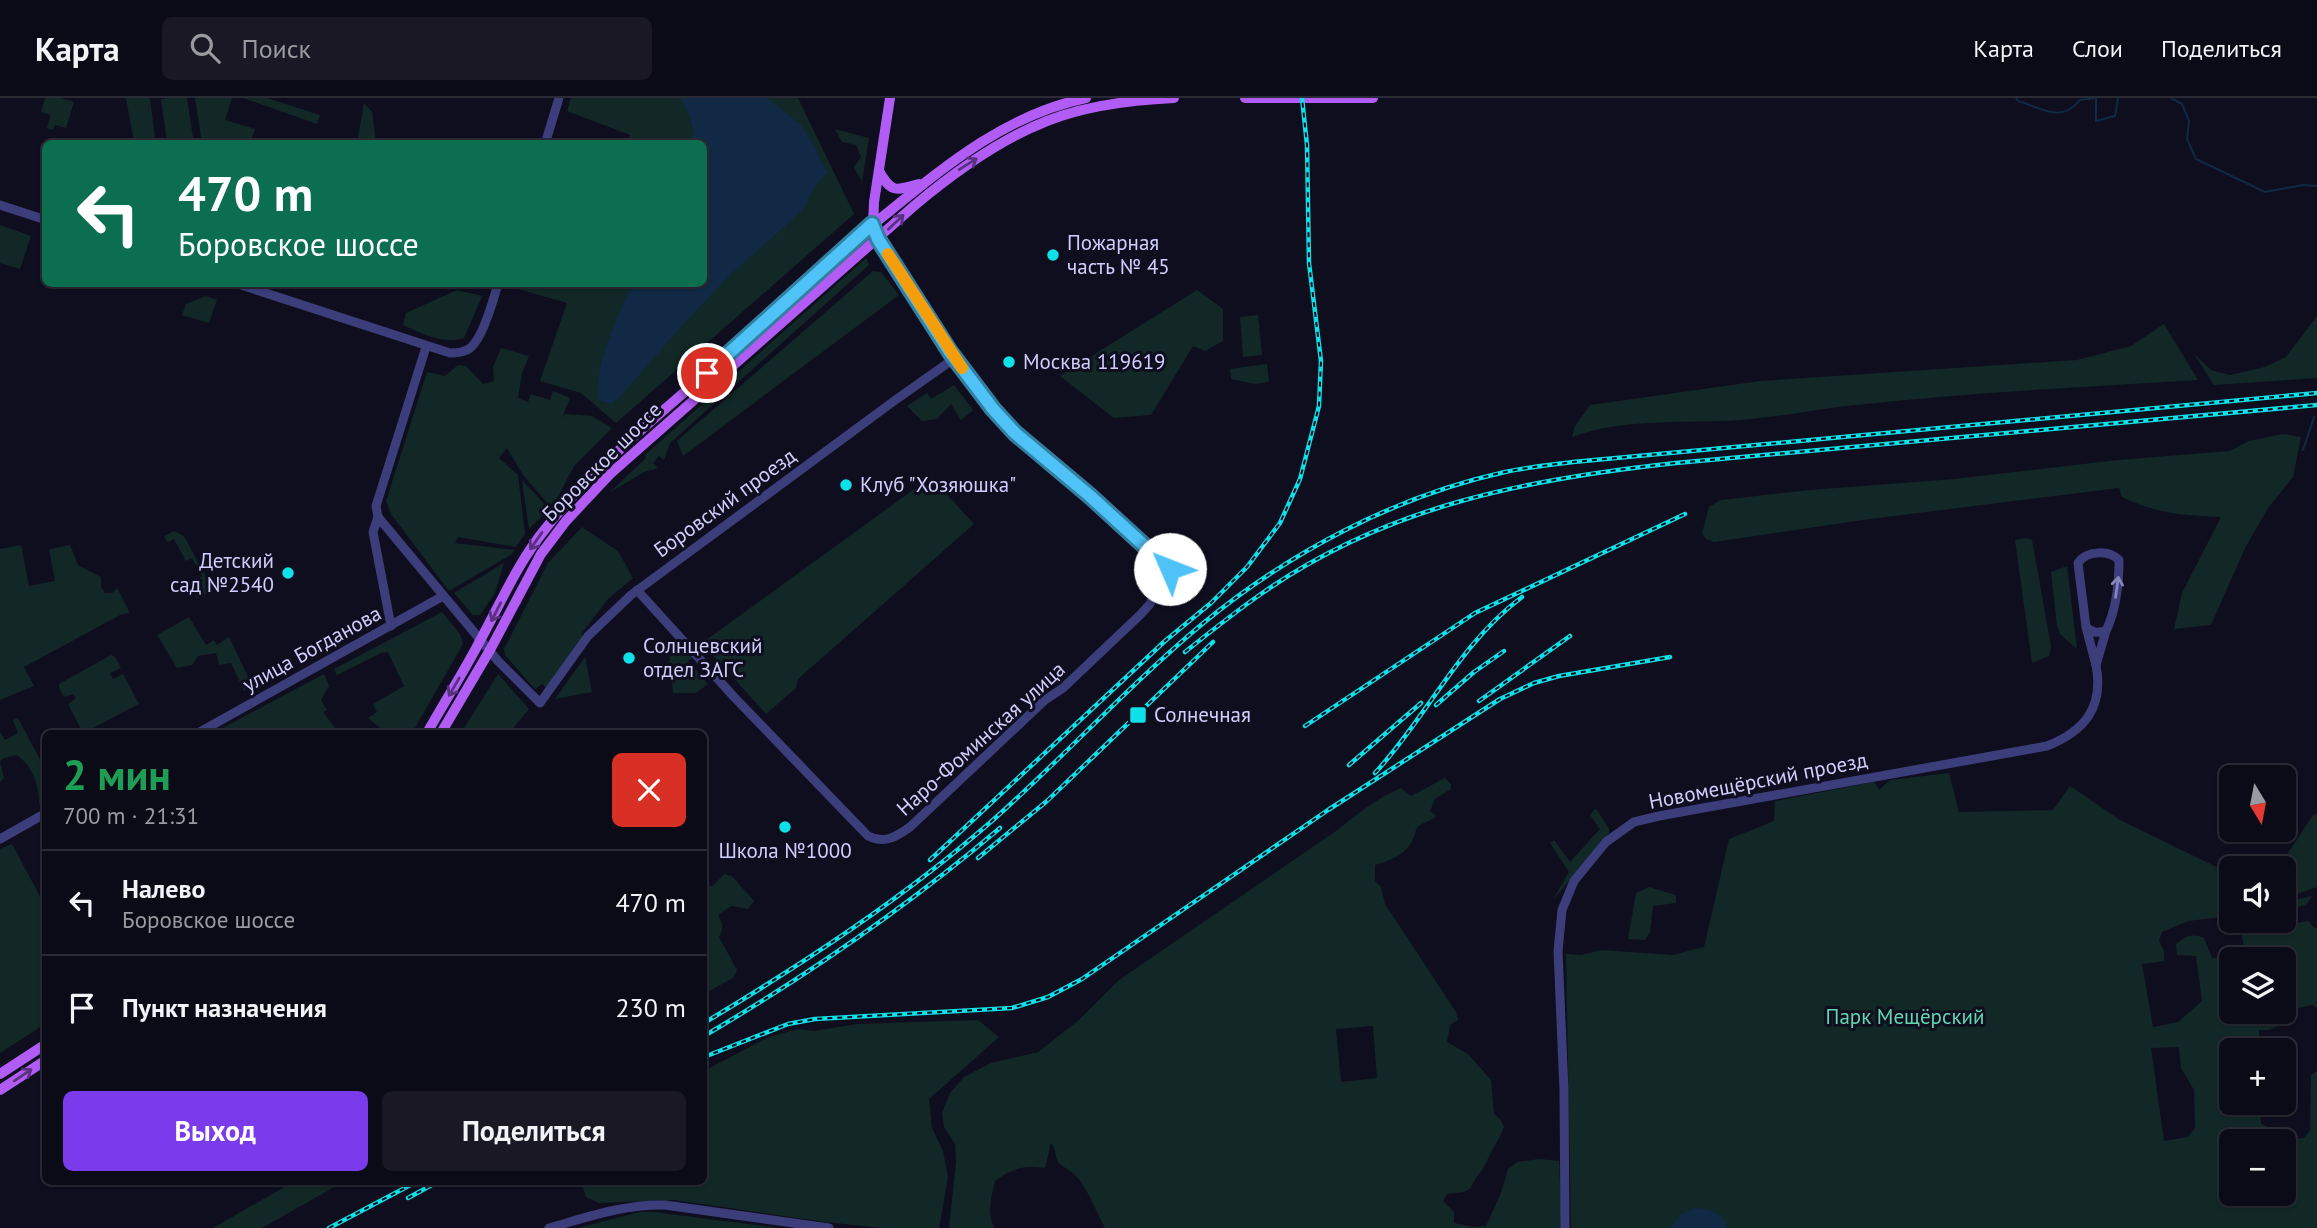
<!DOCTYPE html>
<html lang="ru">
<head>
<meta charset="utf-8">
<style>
  :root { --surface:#0b0a17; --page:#191824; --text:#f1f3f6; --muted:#9a9aa1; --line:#2b2b36; --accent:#7c3aed }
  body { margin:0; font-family:"PT Sans",sans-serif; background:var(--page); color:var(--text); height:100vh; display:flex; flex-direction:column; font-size:26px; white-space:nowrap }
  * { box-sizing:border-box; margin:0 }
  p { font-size:23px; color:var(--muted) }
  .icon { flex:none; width:38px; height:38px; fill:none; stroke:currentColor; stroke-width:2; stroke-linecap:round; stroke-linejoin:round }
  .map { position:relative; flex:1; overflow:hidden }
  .details { position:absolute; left:42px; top:632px; width:665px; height:455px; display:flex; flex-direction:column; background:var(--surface); border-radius:10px; box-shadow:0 2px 5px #0004,0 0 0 2px var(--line) }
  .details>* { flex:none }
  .hud { position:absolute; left:42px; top:42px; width:665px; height:147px; border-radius:10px; box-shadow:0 2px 5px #0004,0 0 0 2px var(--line); background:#0b6e4f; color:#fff; overflow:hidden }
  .needle { width:46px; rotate:170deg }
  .tools { position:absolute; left:2219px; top:667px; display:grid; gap:14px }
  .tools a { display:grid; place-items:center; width:77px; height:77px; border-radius:10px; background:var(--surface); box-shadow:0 2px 5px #0004,0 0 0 2px var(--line); font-size:35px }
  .pin { position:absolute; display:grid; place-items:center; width:60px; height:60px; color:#fff; margin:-30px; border:4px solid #fff; border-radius:50%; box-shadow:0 2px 7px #0007 }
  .me { position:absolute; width:77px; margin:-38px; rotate:314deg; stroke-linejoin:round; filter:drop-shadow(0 0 5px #0008) }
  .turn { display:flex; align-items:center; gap:24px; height:147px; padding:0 21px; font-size:32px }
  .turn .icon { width:91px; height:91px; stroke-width:2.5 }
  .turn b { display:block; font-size:49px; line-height:60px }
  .round { display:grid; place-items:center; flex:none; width:74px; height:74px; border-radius:10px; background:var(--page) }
  .headline { display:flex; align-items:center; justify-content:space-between; height:119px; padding:0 21px }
  h1 { font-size:42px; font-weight:600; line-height:52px; color:#1e9e55 }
  .button { display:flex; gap:14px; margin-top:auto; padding:14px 21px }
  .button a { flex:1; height:80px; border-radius:10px; background:var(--accent); color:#fff; font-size:28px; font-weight:600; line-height:80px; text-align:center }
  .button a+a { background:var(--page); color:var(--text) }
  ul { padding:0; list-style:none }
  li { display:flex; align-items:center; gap:21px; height:105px; padding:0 21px; border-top:2px solid var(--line) }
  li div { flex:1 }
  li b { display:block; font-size:26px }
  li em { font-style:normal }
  header { display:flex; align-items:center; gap:42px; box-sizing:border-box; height:98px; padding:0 35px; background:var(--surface); border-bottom:2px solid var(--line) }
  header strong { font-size:33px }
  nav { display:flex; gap:38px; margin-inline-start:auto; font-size:24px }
  .search { width:490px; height:63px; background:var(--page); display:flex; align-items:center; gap:18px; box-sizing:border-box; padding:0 24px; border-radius:10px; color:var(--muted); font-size:26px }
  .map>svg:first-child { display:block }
  .green { fill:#112826; fill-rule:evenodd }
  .water { fill:#112944 }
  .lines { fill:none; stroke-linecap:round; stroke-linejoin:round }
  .stream { stroke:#112944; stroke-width:2 }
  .minor { stroke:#3c3e7b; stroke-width:9 }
  .major { stroke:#b15cf5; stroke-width:10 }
  .rail-casing { stroke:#0fe1e8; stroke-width:4.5 }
  .rail { stroke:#0f0e1f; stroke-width:2; stroke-dasharray:5; stroke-linecap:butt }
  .oneway { stroke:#58317f }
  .oneway2 { stroke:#8686bc }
  .route-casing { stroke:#337fa1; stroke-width:18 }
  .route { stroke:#4fc3f7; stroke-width:12 }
  .slow { stroke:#f59e0b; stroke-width:12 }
  .poi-dot { fill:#0fe1e8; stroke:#0f0e1f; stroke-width:2.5 }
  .labels { text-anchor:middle; stroke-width:6; stroke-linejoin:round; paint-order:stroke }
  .poi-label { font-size:21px; fill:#d0cefc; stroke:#0f0e1f; text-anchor:start }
  .street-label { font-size:21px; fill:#d0cefc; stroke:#0f0e1f }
  .park-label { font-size:21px; fill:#60d7b0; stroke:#0f0e1f }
</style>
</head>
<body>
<header>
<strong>Карта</strong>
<div class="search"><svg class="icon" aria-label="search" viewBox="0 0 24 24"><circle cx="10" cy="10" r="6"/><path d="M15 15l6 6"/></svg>Поиск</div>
<nav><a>Карта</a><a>Слои</a><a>Поделиться</a></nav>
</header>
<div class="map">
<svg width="2317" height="1130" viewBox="0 0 2317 1130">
  <rect width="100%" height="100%" fill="#0f0e1f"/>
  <g class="green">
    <path d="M 45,0 L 61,0 L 74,4 L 66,30 L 55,27 L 53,32 L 47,30 L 51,17 L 41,14 Z"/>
    <path d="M 126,0 L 150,0 L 155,41 L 151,45 L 134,45 Z"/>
    <path d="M 170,0 L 187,0 L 193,40 L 167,44 L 161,1 Z"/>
    <path d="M 195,0 L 232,0 L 225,22 L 255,31 L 250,45 L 202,45 Z"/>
    <path d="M 243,0 L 267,0 L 320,17 L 317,26 Z"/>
    <path d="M 571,0 L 798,0 L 854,116 L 616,325 L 581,295 L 540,283 L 567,205 L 511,189 L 513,186 L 704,186 L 704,46 L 627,45 L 630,37 L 567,13 Z"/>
    <path d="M 364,5 L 372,14 L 376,45 L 357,45 Z"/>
    <path d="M 835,31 L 869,40 L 862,84 L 854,69 L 861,59 L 856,47 L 842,44 Z"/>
    <path d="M 0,127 L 31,138 L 20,171 L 0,165 Z"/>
    <path d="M 866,160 L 869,167 L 670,345 L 664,362 L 659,358 L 653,365 L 658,370 L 644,374 L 609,395 L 646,360 L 645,357 Z"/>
    <path d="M 873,173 L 881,174 L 899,197 L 683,358 L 677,343 Z"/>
    <path d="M 457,192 L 482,198 L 464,240 C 444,247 421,235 403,227 L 406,215 Z"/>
    <path d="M 1197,192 L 1223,211 L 1223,243 L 1205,253 L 1193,248 L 1151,317 L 1114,320 L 1060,278 Z"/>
    <path d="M 206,198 L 217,202 L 209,225 L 182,217 L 186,206 Z"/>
    <path d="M 1258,217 L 1262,257 L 1243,259 L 1240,219 Z"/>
    <path d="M 2317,218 L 2317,280 L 2214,287 L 2194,256 L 2211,272 L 2230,277 L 2265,269 L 2286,259 Z"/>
    <path d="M 2164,226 L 2198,282 C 2080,289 1963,295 1846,308 C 1815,312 1783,318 1751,321 C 1692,327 1628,318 1572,339 L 1575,328 L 1590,307 L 1760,283 L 2077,262 L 2131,248 Z"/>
    <path d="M 501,250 L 529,258 L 522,275 L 518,300 L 528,304 L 531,296 L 550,302 L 553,293 L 570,300 L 562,320 L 565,316 L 592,318 L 612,330 L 574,368 L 558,399 L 550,408 L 523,377 L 507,350 L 499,360 L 518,377 L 525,436 L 516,449 L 458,439 L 455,445 L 515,452 L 512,456 L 449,493 L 391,416 L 386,403 L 427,274 L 445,278 L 458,267 L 466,268 L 483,286 L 494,283 L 493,269 Z"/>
    <path d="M 1267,266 L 1269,284 L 1255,286 L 1231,281 L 1230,271 Z"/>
    <path d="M 954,287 L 973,312 L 961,322 L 951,306 L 937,321 L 922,323 L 907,308 L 927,295 L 931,301 Z"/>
    <path d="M 2283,336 L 2301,339 L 2293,379 L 2268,410 L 2245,450 L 2211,527 L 2174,531 L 2182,495 L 2221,419 C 2183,417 2157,416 2122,399 L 2119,390 L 1870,421 L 1714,444 L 1706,441 L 1702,435 L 1709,409 L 1721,402 L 1810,392 L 1954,381 L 2118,362 L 2230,353 L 2249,343 Z"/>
    <path d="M 931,379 L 974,426 L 798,581 L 796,590 L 766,616 L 702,545 Z"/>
    <path d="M 522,382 L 549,411 L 529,431 Z"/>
    <path d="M 582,429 L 618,453 L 633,480 L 608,501 L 582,535 L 583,541 L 546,590 L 542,586 L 535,591 L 505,557 L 504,551 L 548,465 Z"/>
    <path d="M 174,433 L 184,438 L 213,492 L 197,500 L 191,489 L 195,486 L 194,483 L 202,478 L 192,460 L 186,463 L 174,441 L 167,444 L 164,438 Z"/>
    <path d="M 2026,440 L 2032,442 L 2051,548 L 2049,558 L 2032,565 L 2015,442 Z"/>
    <path d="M 21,447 L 29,488 L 55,483 L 49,451 L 70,447 L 78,467 L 101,479 L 101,489 L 105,495 L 112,495 L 117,490 L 130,515 L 120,517 L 24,569 L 34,588 L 0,602 L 0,451 Z"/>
    <path d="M 504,465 L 495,495 L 480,517 L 473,517 L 454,495 Z"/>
    <path d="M 2067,468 L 2077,551 L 2060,536 L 2057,528 L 2051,474 Z"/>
    <path d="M 442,514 L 460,536 L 463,546 L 412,635 L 386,635 L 368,620 L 377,614 L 373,606 L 404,588 L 388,554 L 381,555 L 337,577 L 334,571 Z"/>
    <path d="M 189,519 L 206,547 L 214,542 L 217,547 L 229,539 L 253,589 L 244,593 L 231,565 L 219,567 L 216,555 L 198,558 L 192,567 L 177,570 L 157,537 Z"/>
    <path d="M 668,545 L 676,557 L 684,552 L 692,560 L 688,563 L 708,586 L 696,595 L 673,595 Z"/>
    <path d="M 111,557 L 115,559 L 121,570 L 110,575 L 113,581 L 123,576 L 139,606 L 83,635 L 68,606 L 76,600 L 73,596 L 64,599 L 59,590 L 59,586 Z"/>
    <path d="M 585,559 L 592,594 L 555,601 Z"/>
    <path d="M 324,576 L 329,588 L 321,602 L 327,612 L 323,614 L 339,635 L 213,635 Z"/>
    <path d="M 498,576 L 529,611 L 509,635 L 461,635 Z"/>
    <path d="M 18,620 L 45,671 L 45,706 L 42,708 L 39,705 C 39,687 32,666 16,657 L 2,661 L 0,664 L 4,680 L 0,684 L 0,634 L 5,642 L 18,635 L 13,622 Z"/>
    <path d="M 1949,675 L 1959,714 L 2053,712 L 2070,688 L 2120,722 L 2231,776 L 2231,818 L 2188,823 L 2162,834 L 2159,843 L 2164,853 L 2164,863 L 2142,866 L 2153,929 L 2178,924 L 2202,903 L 2196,858 L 2177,857 L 2176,846 C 2186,838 2192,835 2204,840 L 2212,860 L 2222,859 L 2229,900 L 2231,900 L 2231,914 L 2284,914 L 2284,861 L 2246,861 L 2239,823 L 2284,822 L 2284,815 L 2290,814 L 2292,822 L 2267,830 C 2281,831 2294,825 2308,823 L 2314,830 L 2317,830 L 2317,910 L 2313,907 C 2297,910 2288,911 2281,927 L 2269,932 L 2259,932 L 2259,952 L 2231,952 L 2231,1004 L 2260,1005 L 2261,1026 L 2295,1041 L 2304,1040 L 2310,1032 L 2311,977 L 2317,973 L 2317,1130 L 1571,1130 L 1566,856 L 1581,857 L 1601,852 L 1673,857 L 1704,849 L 1729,741 L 1774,723 L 1775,703 L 1874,684 L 1879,692 L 1890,682 ZM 2179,949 L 2181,970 L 2194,992 L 2195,1030 L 2188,1039 L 2164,1043 L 2151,950 ZM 2231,1043 L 2284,1043 L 2284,1096 L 2231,1096 Z"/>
    <path d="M 1445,680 L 1451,686 L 1451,691 L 1435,701 L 1430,713 L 1436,718 C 1431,724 1421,724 1417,730 C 1415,733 1415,738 1413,741 C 1407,756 1390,763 1375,767 L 1375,783 L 1381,789 L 1385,806 L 1456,914 L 1458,922 L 1450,927 L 1447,944 L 1468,956 L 1491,982 L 1494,1016 L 1501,1022 L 1504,1029 C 1499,1042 1491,1053 1486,1065 C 1482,1074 1474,1080 1471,1090 L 1464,1094 L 1447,1096 L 1443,1103 L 1454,1114 L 1454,1125 L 1475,1129 L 1486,1128 L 1501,1095 L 1508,1071 L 1518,1064 L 1539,1061 L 1559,1063 L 1562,1130 L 1105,1130 C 1096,1114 1089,1093 1077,1079 C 1072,1073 1064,1070 1059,1065 C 1054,1059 1057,1051 1051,1045 L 1045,1070 C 1024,1067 1011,1071 995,1083 C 991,1099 987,1114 994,1130 L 949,1130 L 956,1064 L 955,1046 L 944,1029 L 942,1015 L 950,995 L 964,979 L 991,965 L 1038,954 L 1079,922 L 1119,882 L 1336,733 C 1356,717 1377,700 1401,690 L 1411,698 ZM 1373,928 L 1377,980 L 1341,984 L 1336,931 Z"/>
    <path d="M 1594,712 L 1597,712 L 1609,731 L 1609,735 L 1553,802 L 1569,774 L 1550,745 L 1554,742 L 1570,764 L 1600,731 L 1590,717 Z"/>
    <path d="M 2317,716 L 2317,789 L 2296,796 L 2295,802 L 2312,798 L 2306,807 L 2284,813 L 2284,770 L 2278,770 L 2313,717 Z"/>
    <path d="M 12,746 L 43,804 L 45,803 L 45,926 L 0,955 L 0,751 Z"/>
    <path d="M 724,776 L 732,778 L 754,803 L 748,811 L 731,808 L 718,817 C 723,826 724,830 719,839 L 737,872 L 733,880 L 704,896 L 704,787 L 713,788 Z"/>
    <path d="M 1649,789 L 1676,797 L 1676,805 L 1653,808 L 1650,834 L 1645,842 L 1628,841 L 1636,795 Z"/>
    <path d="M 978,922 L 999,939 L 929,1001 L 932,1030 L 943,1053 L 948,1079 L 939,1130 L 882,1130 L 825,1124 L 674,1102 L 599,1105 L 586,1099 L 581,1083 L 704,1083 L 704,973 L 769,939 L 798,931 L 814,933 L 857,926 Z"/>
    <path d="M 295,1083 L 345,1083 L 262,1130 L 213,1130 Z"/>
    <path d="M 640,1114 L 654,1114 L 780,1130 L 578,1130 Z"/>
  </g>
  <g class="water">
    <path d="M 681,0 L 767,0 L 800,26 L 815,48 L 822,65 L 828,74 L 815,88 L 803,112 L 729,178 L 678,232 L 620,299 L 611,306 L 598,302 C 594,265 619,219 631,186 L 704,186 L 704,46 L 689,45 L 694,35 L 690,19 Z"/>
    <path d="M 1695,1110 C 1708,1111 1725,1114 1727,1130 L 1671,1130 L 1681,1116 Z"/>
  </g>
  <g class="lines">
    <g class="stream">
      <path d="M 2016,0 L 2018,3 C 2042,10 2061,26 2080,2 L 2096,0 L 2096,23 L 2115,18 L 2118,0"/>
      <path d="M 2171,0 L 2182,6 L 2189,23 L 2187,41 L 2196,61 L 2265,94 L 2303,87 L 2317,88"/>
      <path d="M 2303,352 L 2314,319"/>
    </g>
    <g class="minor">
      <path d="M 545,46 L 559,0"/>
      <path d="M 0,107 L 46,122"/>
      <path d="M 878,141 L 950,254 L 993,311 L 1015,335 L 1155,456 L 1160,462 L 1167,465 L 1169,473 L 1163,480 L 1157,479 L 1152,474 L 1155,456"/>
      <path d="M 238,186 L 450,255 C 455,255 461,255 467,252 C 482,245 493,202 498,186"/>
      <path d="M 426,249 L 376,408 L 378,419 L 498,563 L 540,605 L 588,538 L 631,497 L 894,303 L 955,260"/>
      <path d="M 378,419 L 373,434 L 391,528"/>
      <path d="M 637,492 L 735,600 L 868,738 C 885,746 896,739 910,729 L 1045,602 L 1063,590 L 1140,517 L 1150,506 L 1160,480"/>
      <path d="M 2086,529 C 2092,535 2097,535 2106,533 C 2116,512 2119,485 2119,462 C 2109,452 2087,452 2078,465 L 2086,529 L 2096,567 L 2106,533"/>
      <path d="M 198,635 L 443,498"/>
      <path d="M 0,741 L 46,715"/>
      <path d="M 549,1130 C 588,1119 624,1106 665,1107 L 829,1130"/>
      <path d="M 1565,1130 L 1564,992 L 1558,853 L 1562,812 L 1574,783 L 1606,744 L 1634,724 L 1659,718 L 2047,648 C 2085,633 2104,609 2096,567"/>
    </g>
    <g class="major">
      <path d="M 1245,0 L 1373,0"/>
      <path d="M 879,73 C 891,95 896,93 919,86"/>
      <path d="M 873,129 L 874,104 L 890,0"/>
      <path d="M 427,635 C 445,603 465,572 482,539 C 502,502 519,463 546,430 C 595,367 662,315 721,262 C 777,212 832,159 891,112 C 950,64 1009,16 1086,0"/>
      <path d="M 441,635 L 490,552 L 541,456 L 566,423 L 610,376 L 914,108 C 952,76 1001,41 1047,23 C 1087,7 1132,2 1174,0"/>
      <path d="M 0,976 L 46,946"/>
      <path d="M 0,992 L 46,962"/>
    </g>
    <defs>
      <g id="rail">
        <path d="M 1185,554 C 1210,534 1235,514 1261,496 C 1386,408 1527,381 1676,365 L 2317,307"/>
        <path d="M 1479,603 L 1570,538"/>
        <path d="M 1436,607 L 1474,574 L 1504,553"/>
        <path d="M 1305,628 L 1475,515 L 1685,416"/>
        <path d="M 1349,667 L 1421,605"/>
        <path d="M 1375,675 C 1427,619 1459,546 1522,499"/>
        <path d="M 978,760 L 1047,703 L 1213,544"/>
        <path d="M 930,762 L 1165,543 L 1211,505 L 1247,469 L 1280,425 L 1300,381 L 1319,308 L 1321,263 L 1309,165 L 1307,47 L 1302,0"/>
        <path d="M 704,925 C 804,865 905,799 993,722 C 1064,659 1128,588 1201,527 C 1288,455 1395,398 1505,374 C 1528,369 1551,367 1573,364 L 2317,295"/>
        <path d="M 704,938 C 808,877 908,808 1000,730"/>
        <path d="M 704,959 L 788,926 L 815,921 L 1012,910 L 1048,899 L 1082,881 L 1328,712 L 1500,601 L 1534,585 L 1559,578 L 1670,559"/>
        <path d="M 408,1100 L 439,1083"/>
        <path d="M 329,1130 L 418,1083"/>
      </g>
    </defs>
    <use href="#rail" class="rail-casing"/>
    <use href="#rail" class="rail"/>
  </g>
  <defs><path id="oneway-shaft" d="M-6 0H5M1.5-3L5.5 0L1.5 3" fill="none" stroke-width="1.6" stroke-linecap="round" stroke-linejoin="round" transform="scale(1.75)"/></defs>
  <g class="oneway">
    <use href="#oneway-shaft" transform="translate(968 66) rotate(-32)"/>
    <use href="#oneway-shaft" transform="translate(896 124) rotate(-43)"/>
    <use href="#oneway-shaft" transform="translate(536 443) rotate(125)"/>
    <use href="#oneway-shaft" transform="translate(496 514) rotate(117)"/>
    <use href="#oneway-shaft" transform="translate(454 589) rotate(120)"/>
    <use href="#oneway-shaft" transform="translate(23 977) rotate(-34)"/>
  </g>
  <use class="oneway2" href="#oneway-shaft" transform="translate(2117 489) rotate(-82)"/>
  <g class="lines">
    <defs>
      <path id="route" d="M 707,275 L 872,126 L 878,141 L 950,254 L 993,311 L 1015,335 L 1090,398 L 1160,462 L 1167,465 L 1170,471"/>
    </defs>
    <use href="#route" class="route-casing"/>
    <use href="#route" class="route"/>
    <path class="slow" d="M 888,156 L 962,270"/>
  </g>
  <g class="poi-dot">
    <circle cx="1053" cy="157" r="7"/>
    <circle cx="1009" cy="264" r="7"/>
    <circle cx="846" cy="387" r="7"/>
    <circle cx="288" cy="475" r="7"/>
    <circle cx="629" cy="560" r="7"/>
    <rect x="1129" y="608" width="18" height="18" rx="3.5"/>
    <circle cx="785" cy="729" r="7"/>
  </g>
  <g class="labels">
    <g class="poi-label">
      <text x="1067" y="152">Пожарная<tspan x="1067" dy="24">часть № 45</tspan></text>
      <text x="1023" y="271">Москва 119619</text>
      <text x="860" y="394">Клуб "Хозяюшка"</text>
      <text x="274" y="470" text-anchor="end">Детский<tspan x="274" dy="24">сад №2540</tspan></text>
      <text x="643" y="555">Солнцевский<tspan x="643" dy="24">отдел ЗАГС</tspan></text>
      <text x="1154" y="624">Солнечная</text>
      <text x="785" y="760" text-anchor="middle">Школа №1000</text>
    </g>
    <g class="street-label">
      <text transform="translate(602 364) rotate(-45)" y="7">Боровское шоссе</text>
      <text transform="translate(725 405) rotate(-36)" y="7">Боровский проезд</text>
      <text transform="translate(312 551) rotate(-29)" y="7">улица Богданова</text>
      <text transform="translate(981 641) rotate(-42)" y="7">Наро-Фоминская улица</text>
      <text transform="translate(1758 683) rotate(-11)" y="7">Новомещёрский проезд</text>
    </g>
    <g class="park-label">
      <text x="1905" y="926">Парк Мещёрский</text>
    </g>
  </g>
</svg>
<div class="tools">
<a><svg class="needle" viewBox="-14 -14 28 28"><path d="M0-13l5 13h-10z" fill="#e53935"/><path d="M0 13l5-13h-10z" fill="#9a9aa1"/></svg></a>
<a><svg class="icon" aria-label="sound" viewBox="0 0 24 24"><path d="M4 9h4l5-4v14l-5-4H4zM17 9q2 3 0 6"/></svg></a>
<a><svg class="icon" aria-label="layers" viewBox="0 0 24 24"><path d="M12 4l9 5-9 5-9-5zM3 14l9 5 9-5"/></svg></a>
<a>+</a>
<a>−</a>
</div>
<div class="pin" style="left:707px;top:275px;background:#d93025"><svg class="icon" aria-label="arrive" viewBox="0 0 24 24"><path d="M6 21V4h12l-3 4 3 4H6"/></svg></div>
<svg class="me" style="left:1170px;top:471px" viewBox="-20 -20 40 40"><circle r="19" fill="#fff"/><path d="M0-13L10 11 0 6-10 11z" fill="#4fc3f7"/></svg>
<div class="hud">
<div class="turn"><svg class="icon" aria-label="left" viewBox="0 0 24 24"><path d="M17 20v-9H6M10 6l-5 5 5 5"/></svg><div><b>470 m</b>Боровское шоссе</div></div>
</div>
<section class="details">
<div class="headline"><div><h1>2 мин</h1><p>700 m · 21:31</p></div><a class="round" style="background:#d93025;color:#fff"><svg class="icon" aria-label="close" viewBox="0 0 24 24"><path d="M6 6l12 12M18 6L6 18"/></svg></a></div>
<ul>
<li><svg class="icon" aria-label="left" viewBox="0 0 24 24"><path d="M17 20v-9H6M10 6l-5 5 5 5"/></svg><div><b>Налево</b><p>Боровское шоссе</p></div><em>470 m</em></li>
<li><svg class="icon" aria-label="arrive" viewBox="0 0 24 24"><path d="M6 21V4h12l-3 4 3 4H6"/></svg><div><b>Пункт назначения</b></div><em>230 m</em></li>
</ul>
<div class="button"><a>Выход</a><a>Поделиться</a></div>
</section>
</div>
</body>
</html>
